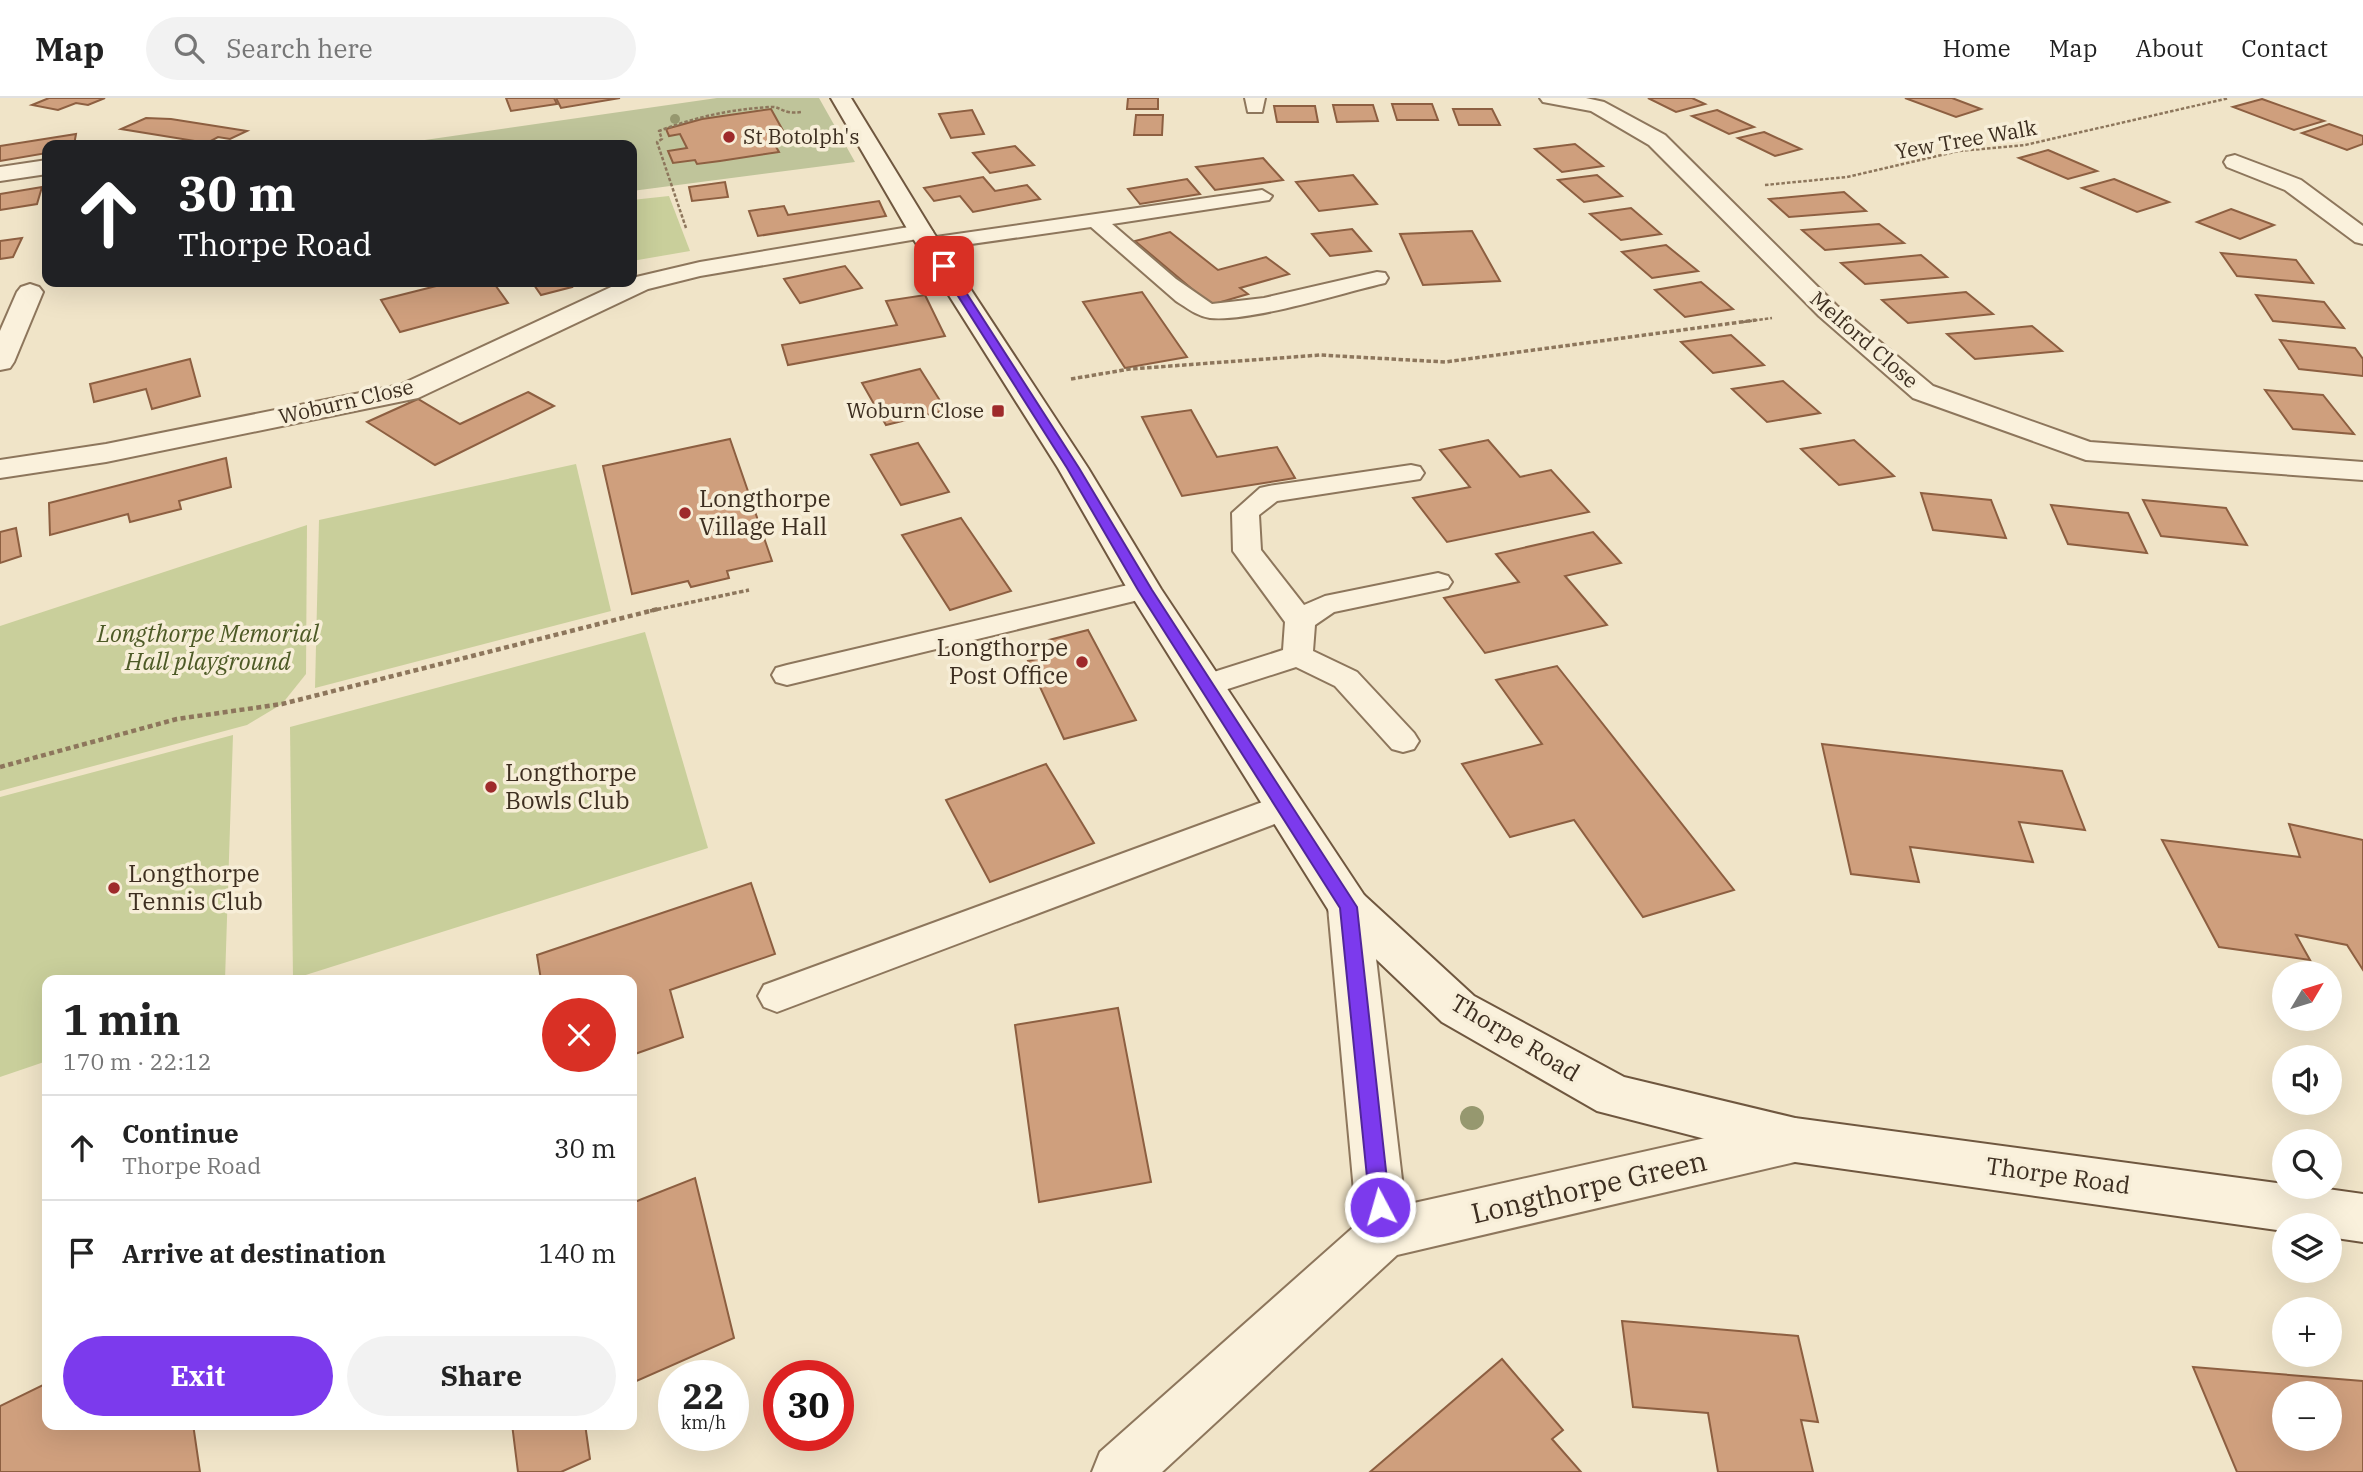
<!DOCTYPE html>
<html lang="en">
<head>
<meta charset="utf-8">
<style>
  :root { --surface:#fff; --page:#f2f2f2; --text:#222; --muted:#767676; --line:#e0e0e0; --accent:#7c3aed }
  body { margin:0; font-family:"IBM Plex Serif",serif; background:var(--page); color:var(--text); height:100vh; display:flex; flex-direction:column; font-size:26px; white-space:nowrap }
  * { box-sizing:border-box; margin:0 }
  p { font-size:23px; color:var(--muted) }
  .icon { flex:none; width:38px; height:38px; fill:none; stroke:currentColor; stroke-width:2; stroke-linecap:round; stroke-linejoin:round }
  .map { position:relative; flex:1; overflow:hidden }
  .panel { position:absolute; left:42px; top:877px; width:595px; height:455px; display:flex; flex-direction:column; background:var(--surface); border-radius:14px; box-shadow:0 7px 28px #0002 }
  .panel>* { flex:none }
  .top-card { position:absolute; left:42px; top:42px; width:595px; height:147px; border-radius:14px; box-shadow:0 7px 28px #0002; background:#202124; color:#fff; overflow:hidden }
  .needle { width:46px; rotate:52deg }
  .fabs { position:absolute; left:2272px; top:863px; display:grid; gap:14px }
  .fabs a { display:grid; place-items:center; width:70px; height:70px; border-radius:50%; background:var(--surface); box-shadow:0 7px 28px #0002; font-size:35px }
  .speed { position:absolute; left:658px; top:1262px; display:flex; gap:14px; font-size:35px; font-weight:700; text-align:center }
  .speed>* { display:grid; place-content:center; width:91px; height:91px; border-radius:50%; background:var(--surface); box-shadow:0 7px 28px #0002; line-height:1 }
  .speed small { font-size:18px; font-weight:400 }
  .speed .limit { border:10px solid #d22; background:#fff; color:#111 }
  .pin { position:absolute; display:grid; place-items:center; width:60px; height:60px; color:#fff; margin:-30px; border-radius:14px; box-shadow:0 4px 10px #0006 }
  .me { position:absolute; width:77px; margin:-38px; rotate:354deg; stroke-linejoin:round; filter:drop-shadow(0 0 5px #0008) }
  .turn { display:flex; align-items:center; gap:24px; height:147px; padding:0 21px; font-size:32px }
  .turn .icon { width:91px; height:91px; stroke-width:2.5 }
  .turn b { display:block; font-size:49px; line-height:60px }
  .round { display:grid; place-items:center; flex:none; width:74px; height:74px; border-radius:37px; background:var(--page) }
  .headline { display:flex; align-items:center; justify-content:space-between; height:119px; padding:0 21px }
  h1 { font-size:42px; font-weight:800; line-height:52px }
  .button { display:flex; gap:14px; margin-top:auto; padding:14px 21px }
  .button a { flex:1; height:80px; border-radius:42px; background:var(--accent); color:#fff; font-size:28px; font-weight:800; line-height:80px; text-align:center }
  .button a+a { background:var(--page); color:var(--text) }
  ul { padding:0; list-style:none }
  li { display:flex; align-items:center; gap:21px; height:105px; padding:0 21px; border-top:2px solid var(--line) }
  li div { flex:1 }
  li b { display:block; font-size:26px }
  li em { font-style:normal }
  header { display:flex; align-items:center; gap:42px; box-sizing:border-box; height:98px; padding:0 35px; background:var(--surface); border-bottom:2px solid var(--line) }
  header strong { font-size:33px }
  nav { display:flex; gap:38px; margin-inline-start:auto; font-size:24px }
  .search { width:490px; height:63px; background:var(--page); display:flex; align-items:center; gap:18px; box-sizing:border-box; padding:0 24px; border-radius:38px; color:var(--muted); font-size:26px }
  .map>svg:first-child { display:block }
  .green { fill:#c9cf9b }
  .cemetery { fill:#bfc49a }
  .building { fill:#cf9f7d; stroke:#8d5f41; stroke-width:2; fill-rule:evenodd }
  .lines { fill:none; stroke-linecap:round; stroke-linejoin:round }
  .lane-casing { stroke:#8d765c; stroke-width:4 }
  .street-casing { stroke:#8d765c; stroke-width:4 }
  .secondary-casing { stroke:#6f573f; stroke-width:4 }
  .path-far2 { stroke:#8d765c; stroke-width:2.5; stroke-dasharray:3.5 2; stroke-linecap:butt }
  .path-far1 { stroke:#8d765c; stroke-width:3.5; stroke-dasharray:4.5 2.5; stroke-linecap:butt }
  .path { stroke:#8d765c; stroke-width:4.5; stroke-dasharray:5 3.5; stroke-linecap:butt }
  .lane { fill:#faf1dc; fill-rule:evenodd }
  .street { fill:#faf1dc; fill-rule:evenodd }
  .secondary { fill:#faf1dc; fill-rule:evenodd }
  .tree { fill:#96986f }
  .route { fill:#7c3aed; stroke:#51269a; stroke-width:2 }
  .poi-dot { fill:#9e2a2b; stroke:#f7eed8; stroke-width:2.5 }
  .labels { text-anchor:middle; stroke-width:7; stroke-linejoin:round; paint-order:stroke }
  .far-poi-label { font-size:21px; fill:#3d2e20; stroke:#f7eed8; text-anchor:start }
  .far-street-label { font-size:21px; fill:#3d2e20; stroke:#f7eed8 }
  .poi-label { font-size:24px; fill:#3d2e20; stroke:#f7eed8; text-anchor:start }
  .park-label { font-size:24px; font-style:italic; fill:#4d5a26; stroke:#f7eed8 }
  .street-label { font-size:24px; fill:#3d2e20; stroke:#f7eed8 }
  .near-street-label { font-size:28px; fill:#3d2e20; stroke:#f7eed8 }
</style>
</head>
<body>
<header>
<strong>Map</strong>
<div class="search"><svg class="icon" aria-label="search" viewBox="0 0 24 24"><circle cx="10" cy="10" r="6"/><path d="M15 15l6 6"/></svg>Search here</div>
<nav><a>Home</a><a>Map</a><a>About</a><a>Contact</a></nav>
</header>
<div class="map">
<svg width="2363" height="1374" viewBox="0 0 2363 1374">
  <rect width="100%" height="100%" fill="#f0e4c8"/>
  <g class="green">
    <path d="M 669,98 L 690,153 L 632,163 L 632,102 Z"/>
    <path d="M 576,366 L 611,513 L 315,590 L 319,422 Z"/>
    <path d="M 307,427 L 306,576 L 282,606 L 247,627 L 0,693 L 0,528 Z"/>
    <path d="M 645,534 L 708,750 L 293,881 L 290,629 Z"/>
    <path d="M 233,637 L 225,882 L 47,882 L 47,963 L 0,979 L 0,699 Z"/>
  </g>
  <path class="cemetery" d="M 717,0 L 819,0 L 855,64 L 632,93 L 632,47 L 390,47 Z"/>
  <g class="building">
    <path d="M 49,0 L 105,0 L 88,7 L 76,5 L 58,12 L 32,7 Z"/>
    <path d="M 506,0 L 554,0 L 557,6 L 511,13 Z"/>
    <path d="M 556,0 L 620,0 L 561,10 Z"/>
    <path d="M 1128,0 L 1158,0 L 1158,11 L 1127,11 Z"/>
    <path d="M 1648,0 L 1692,0 L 1705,6 L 1676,14 Z"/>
    <path d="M 1905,0 L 1952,0 L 1981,11 L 1956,19 Z"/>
    <path d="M 2262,1 L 2324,23 L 2294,32 L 2233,9 Z"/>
    <path d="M 1392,6 L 1432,6 L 1438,22 L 1397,22 Z"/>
    <path d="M 1333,7 L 1373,7 L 1378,23 L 1337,24 Z"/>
    <path d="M 1274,8 L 1315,8 L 1318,24 L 1277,24 Z"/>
    <path d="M 771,11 L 786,38 L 771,40 L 779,54 L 720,63 L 697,66 L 695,62 L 673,65 L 668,53 L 687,50 L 680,36 L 669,38 L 666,31 L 702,21 Z"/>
    <path d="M 1453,11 L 1492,11 L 1500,27 L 1459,27 Z"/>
    <path d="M 972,12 L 984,36 L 951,40 L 939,16 Z"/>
    <path d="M 1717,12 L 1754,29 L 1729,36 L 1692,18 Z"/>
    <path d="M 1136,17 L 1163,17 L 1162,37 L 1134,37 Z"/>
    <path d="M 146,20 L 171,21 L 247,33 L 230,41 L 218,39 L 207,45 L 121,31 Z"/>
    <path d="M 2329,26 L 2363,38 L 2363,46 L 2347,52 L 2302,35 Z"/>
    <path d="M 1764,34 L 1801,51 L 1775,58 L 1738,40 Z"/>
    <path d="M 76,36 L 74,47 L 47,47 L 47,55 L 0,63 L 0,48 Z"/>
    <path d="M 1575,46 L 1603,68 L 1562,74 L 1535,51 Z"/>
    <path d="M 1015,48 L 1034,67 L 990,75 L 973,55 Z"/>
    <path d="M 2048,52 L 2097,73 L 2068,81 L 2019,60 Z"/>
    <path d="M 1263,60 L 1283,82 L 1215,92 L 1196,69 Z"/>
    <path d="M 1353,77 L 1377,106 L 1319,113 L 1296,84 Z"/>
    <path d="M 1597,77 L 1622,98 L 1584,104 L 1558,82 Z"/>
    <path d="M 983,79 L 995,93 L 1027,87 L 1040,101 L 973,114 L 960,98 L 934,103 L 924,90 Z"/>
    <path d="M 1187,81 L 1200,96 L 1140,106 L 1128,91 Z"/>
    <path d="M 2114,81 L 2169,104 L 2137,114 L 2082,90 Z"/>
    <path d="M 725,84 L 728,99 L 692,103 L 689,89 Z"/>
    <path d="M 42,89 L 37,106 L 0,112 L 0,96 Z"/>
    <path d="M 1844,94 L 1866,113 L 1789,119 L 1769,101 Z"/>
    <path d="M 879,103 L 886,118 L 758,138 L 749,113 L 784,108 L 788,117 Z"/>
    <path d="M 1631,110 L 1661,136 L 1621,142 L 1590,116 Z"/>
    <path d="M 2231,111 L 2274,127 L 2240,141 L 2197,124 Z"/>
    <path d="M 1879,126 L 1904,145 L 1825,152 L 1802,132 Z"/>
    <path d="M 1352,131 L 1371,153 L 1330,158 L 1312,136 Z"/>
    <path d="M 1472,133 L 1500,183 L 1423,187 L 1400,136 Z"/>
    <path d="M 1170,134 L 1218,172 L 1266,159 L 1289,176 L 1240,190 L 1248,196 L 1211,207 L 1135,143 Z"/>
    <path d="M 22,140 L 13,159 L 0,161 L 0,143 Z"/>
    <path d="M 1666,147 L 1698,173 L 1652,180 L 1622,154 Z"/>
    <path d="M 2221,155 L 2296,162 L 2313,185 L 2237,178 Z"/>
    <path d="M 1921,157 L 1947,179 L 1865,186 L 1841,165 Z"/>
    <path d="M 845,168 L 862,190 L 800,205 L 784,181 Z"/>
    <path d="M 452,184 L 493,184 L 508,205 L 400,234 L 381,202 Z"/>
    <path d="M 532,184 L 569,184 L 572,189 L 541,197 Z"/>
    <path d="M 1701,184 L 1733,211 L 1685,219 L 1655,192 Z"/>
    <path d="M 1142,194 L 1187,259 L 1125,270 L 1083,204 Z"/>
    <path d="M 1966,194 L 1993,216 L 1908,225 L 1882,202 Z"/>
    <path d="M 925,197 L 945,238 L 788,267 L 782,247 L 897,227 L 886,203 Z"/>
    <path d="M 2256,197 L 2324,204 L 2344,230 L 2273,223 Z"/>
    <path d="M 2032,228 L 2062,253 L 1975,261 L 1947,236 Z"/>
    <path d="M 1731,237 L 1764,267 L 1713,275 L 1681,244 Z"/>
    <path d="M 2280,242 L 2355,250 L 2363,261 L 2363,278 L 2299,271 Z"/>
    <path d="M 190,261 L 200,298 L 152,311 L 146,291 L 94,304 L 90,286 Z"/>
    <path d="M 920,271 L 946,312 L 886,327 L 862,285 Z"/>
    <path d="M 1783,283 L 1820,315 L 1767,324 L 1732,291 Z"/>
    <path d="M 2265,292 L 2323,297 L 2354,336 L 2293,331 Z"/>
    <path d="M 528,294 L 554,308 L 435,367 L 367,324 L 418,301 L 460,326 Z"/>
    <path d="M 1191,312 L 1217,359 L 1277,349 L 1295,380 L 1182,398 L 1142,319 Z"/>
    <path d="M 730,341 L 772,463 L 727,473 L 729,480 L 691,489 L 688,483 L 632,496 L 603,368 Z"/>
    <path d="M 1488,342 L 1520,379 L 1551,372 L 1589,414 L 1447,444 L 1413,400 L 1470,389 L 1440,352 Z"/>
    <path d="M 1854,342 L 1894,378 L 1839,387 L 1801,351 Z"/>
    <path d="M 918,345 L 949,394 L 901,407 L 871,357 Z"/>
    <path d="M 226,360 L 231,389 L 179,403 L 181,411 L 130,424 L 128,416 L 50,437 L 49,405 Z"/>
    <path d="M 1921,395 L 1991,402 L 2006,440 L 1933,432 Z"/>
    <path d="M 2143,402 L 2226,410 L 2247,447 L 2161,438 Z"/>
    <path d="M 2051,407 L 2128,415 L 2147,455 L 2068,446 Z"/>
    <path d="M 961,420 L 1011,493 L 950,512 L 902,437 Z"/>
    <path d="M 16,430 L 21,458 L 0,465 L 0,434 Z"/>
    <path d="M 1593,434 L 1621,465 L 1565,478 L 1607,527 L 1485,555 L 1444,500 L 1519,484 L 1496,456 Z"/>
    <path d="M 1088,532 L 1136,622 L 1064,641 L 1028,563 L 1056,556 L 1049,542 Z"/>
    <path d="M 1557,568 L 1734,792 L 1643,819 L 1574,722 L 1510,739 L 1462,666 L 1542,646 L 1496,582 Z"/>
    <path d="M 1822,646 L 2062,673 L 2085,732 L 2019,724 L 2033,764 L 1910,749 L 1919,784 L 1851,776 Z"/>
    <path d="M 1046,666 L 1094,745 L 990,784 L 946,702 Z"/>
    <path d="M 2289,726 L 2363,742 L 2363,872 L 2347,847 L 2296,837 L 2310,862 L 2219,849 L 2162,742 L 2300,759 Z"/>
    <path d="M 751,785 L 775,856 L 670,892 L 683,939 L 632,957 L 632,882 L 541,882 L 537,857 Z"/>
    <path d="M 1118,910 L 1151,1084 L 1039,1104 L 1015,927 Z"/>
    <path d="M 695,1080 L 734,1240 L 632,1285 L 632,1105 Z"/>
    <path d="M 1622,1223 L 1798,1238 L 1818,1324 L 1801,1322 L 1813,1374 L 1718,1374 L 1708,1315 L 1633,1309 Z"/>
    <path d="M 1502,1261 L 1563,1332 L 1552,1341 L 1581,1374 L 1370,1374 Z"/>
    <path d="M 2193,1269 L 2363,1283 L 2363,1374 L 2237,1374 ZM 2284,1295 L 2329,1295 L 2329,1340 L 2284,1340 Z"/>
    <path d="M 47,1285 L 47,1326 L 193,1326 L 200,1374 L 0,1374 L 0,1308 Z"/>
    <path d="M 512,1326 L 585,1326 L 590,1361 L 561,1374 L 518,1374 Z"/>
  </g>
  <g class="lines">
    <defs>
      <g id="lane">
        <path d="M 1262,92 L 1272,98 L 1269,102 L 1112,126 L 1176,181 L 1212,206 L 1264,200 L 1377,174 L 1385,175 L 1388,180 L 1385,185 C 1341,195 1252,224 1210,220 C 1197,218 1187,210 1176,203 L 1091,129 L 929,152 L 922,150 L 919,146 L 922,142 L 929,140 Z"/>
        <path d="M 1411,367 L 1420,369 L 1424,375 L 1420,381 L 1277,403 L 1259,417 L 1261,452 L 1304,507 L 1325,498 L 1438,475 L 1448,478 L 1452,484 L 1448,490 L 1334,514 L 1315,527 L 1313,553 L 1357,574 L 1414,635 L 1419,643 L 1414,651 L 1403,654 L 1392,651 L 1335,588 L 1296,569 L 1206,598 L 1195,594 L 1191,587 L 1195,580 L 1283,552 L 1285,524 L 1233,453 L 1232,415 L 1260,390 L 1269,388 Z"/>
        <path d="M 1145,483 L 1155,486 L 1159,492 L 1155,498 L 787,587 L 776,584 L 772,577 L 776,570 L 787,567 Z"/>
        <path d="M 1284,696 L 1296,700 L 1301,709 L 1296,718 L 777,914 L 764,909 L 758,898 L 764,887 Z"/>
      </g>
      <g id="street">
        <path d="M 1245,0 L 1265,0 L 1262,14 L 1248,14 Z"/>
        <path d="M 1540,0 L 1586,0 L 1604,4 L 1665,37 L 1837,208 L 1933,288 L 2090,344 L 2363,364 L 2363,382 L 2086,362 L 1913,300 L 1819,218 L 1649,47 L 1591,13 L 1543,4 Z"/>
        <path d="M 2235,57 L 2301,82 L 2363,128 L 2363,146 L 2355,144 L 2285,92 L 2227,69 L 2224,64 L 2227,59 Z"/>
        <path d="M 47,62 L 47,76 L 0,83 L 0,69 Z"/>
        <path d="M 921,127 L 929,129 L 933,134 L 929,139 L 700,178 L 648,191 L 418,300 L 106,364 L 0,380 L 0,362 L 106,346 L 400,287 L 622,184 L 632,184 L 632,180 L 700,164 Z"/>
        <path d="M 30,186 L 39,189 L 43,194 L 14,264 L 10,270 L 0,272 L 0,233 L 17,194 L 21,189 Z"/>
        <path d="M 1349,792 L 1364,797 L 1370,809 L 1405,1107 L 1795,1020 L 1812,1027 L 1819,1042 L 1812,1057 L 1795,1064 L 1397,1157 L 1162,1374 L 1092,1374 L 1100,1354 L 1357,1126 L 1328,809 L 1334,797 Z"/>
      </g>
      <path id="secondary" d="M 831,0 L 851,0 L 933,134 L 1088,370 L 1161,491 L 1364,797 L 1474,898 L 1624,979 L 1795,1020 L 2284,1086 L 2284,1088 L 2306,1088 L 2363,1096 L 2363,1144 L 2329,1139 L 2329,1127 L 2284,1127 L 2284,1133 L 1795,1064 L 1597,1013 L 1442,924 L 1334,821 L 1128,492 L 1058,370 L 909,134 Z"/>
    </defs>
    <use href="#lane" class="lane-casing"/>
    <use href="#street" class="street-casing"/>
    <use href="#secondary" class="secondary-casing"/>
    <g class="path-far2">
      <path d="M 1765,87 L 1847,79 L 1959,53 L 2025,47 L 2229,0"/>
      <path d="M 686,130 L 657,44 L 662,41 L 659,33 C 695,19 732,11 771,9 C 780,8 784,17 801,14"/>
      <path d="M 1743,224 L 1772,220"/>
    </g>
    <g class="path-far1">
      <path d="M 1071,281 L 1130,271 L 1320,257 L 1445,264 L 1756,222"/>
      <path d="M 650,513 L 749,492"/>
    </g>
    <path class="path" d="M 0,669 L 177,621 L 282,606 L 658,511"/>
    <use href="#lane" class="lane"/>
    <use href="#street" class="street"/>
    <use href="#secondary" class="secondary"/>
  </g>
  <g class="tree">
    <circle cx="675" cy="21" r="5"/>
    <circle cx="1472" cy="1020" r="12"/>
  </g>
  <path class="route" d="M 944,165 L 949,168 L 1079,370 L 1152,492 L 1357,809 L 1390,1109 L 1387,1116 L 1380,1118 L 1373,1116 L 1370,1109 L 1340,810 L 1138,492 L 1067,370 L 939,168 Z"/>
  <g class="poi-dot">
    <circle cx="729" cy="39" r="7"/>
    <rect x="991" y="306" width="14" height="14" rx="3.5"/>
    <circle cx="685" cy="415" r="7"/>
    <circle cx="1082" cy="564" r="7"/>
    <circle cx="491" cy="689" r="7"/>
    <circle cx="114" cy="790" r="7"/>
  </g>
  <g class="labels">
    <g class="far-poi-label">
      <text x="743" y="46">St Botolph's</text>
      <text x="984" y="320" text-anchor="end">Woburn Close</text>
    </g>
    <g class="far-street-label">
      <text transform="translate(1966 42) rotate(-10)" y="7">Yew Tree Walk</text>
      <text transform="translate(1864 242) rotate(41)" y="7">Melford Close</text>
      <text transform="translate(346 304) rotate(-13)" y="7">Woburn Close</text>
    </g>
    <g class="poi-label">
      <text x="699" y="409">Longthorpe<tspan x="699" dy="28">Village Hall</tspan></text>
      <text x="1068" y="558" text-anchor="end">Longthorpe<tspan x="1068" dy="28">Post Office</tspan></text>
      <text x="505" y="683">Longthorpe<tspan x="505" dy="28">Bowls Club</tspan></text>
      <text x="128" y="784">Longthorpe<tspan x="128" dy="28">Tennis Club</tspan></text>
    </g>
    <g class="park-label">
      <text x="208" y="544">Longthorpe Memorial<tspan x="208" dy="28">Hall playground</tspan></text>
    </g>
    <g class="street-label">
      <text transform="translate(1515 940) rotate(31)" y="8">Thorpe Road</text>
      <text transform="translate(2058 1078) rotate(8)" y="8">Thorpe Road</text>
    </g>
    <g class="near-street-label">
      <text transform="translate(1589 1089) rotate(-13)" y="10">Longthorpe Green</text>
    </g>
  </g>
</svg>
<div class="fabs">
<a><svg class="needle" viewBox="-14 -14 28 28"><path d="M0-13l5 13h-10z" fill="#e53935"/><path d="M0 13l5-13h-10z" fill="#767676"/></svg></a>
<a><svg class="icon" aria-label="sound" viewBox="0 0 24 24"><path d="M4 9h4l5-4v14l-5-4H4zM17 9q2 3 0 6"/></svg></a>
<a><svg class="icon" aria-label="search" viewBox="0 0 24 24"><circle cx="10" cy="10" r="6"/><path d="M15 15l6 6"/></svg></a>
<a><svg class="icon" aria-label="layers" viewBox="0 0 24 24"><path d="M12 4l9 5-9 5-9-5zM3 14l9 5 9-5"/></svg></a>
<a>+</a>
<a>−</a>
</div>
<div class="speed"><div>22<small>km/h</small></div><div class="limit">30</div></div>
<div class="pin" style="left:944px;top:168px;background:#d93025"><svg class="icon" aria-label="arrive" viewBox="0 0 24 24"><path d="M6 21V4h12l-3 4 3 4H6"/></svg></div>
<svg class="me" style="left:1380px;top:1109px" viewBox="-20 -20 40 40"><circle r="17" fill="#7c3aed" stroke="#fff" stroke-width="3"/><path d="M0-11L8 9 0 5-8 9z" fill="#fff"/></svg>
<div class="top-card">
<div class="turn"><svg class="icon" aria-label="ahead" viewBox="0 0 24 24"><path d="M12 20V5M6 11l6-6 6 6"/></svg><div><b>30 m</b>Thorpe Road</div></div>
</div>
<section class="panel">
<div class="headline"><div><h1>1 min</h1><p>170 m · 22:12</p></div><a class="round" style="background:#d93025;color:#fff"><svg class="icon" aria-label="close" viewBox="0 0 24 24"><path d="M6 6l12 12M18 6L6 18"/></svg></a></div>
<ul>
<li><svg class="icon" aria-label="ahead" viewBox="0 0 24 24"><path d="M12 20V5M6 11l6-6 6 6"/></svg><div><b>Continue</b><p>Thorpe Road</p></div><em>30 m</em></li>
<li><svg class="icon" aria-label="arrive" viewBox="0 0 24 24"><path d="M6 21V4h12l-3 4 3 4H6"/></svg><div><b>Arrive at destination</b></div><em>140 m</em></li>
</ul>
<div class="button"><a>Exit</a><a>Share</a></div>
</section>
</div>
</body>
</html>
